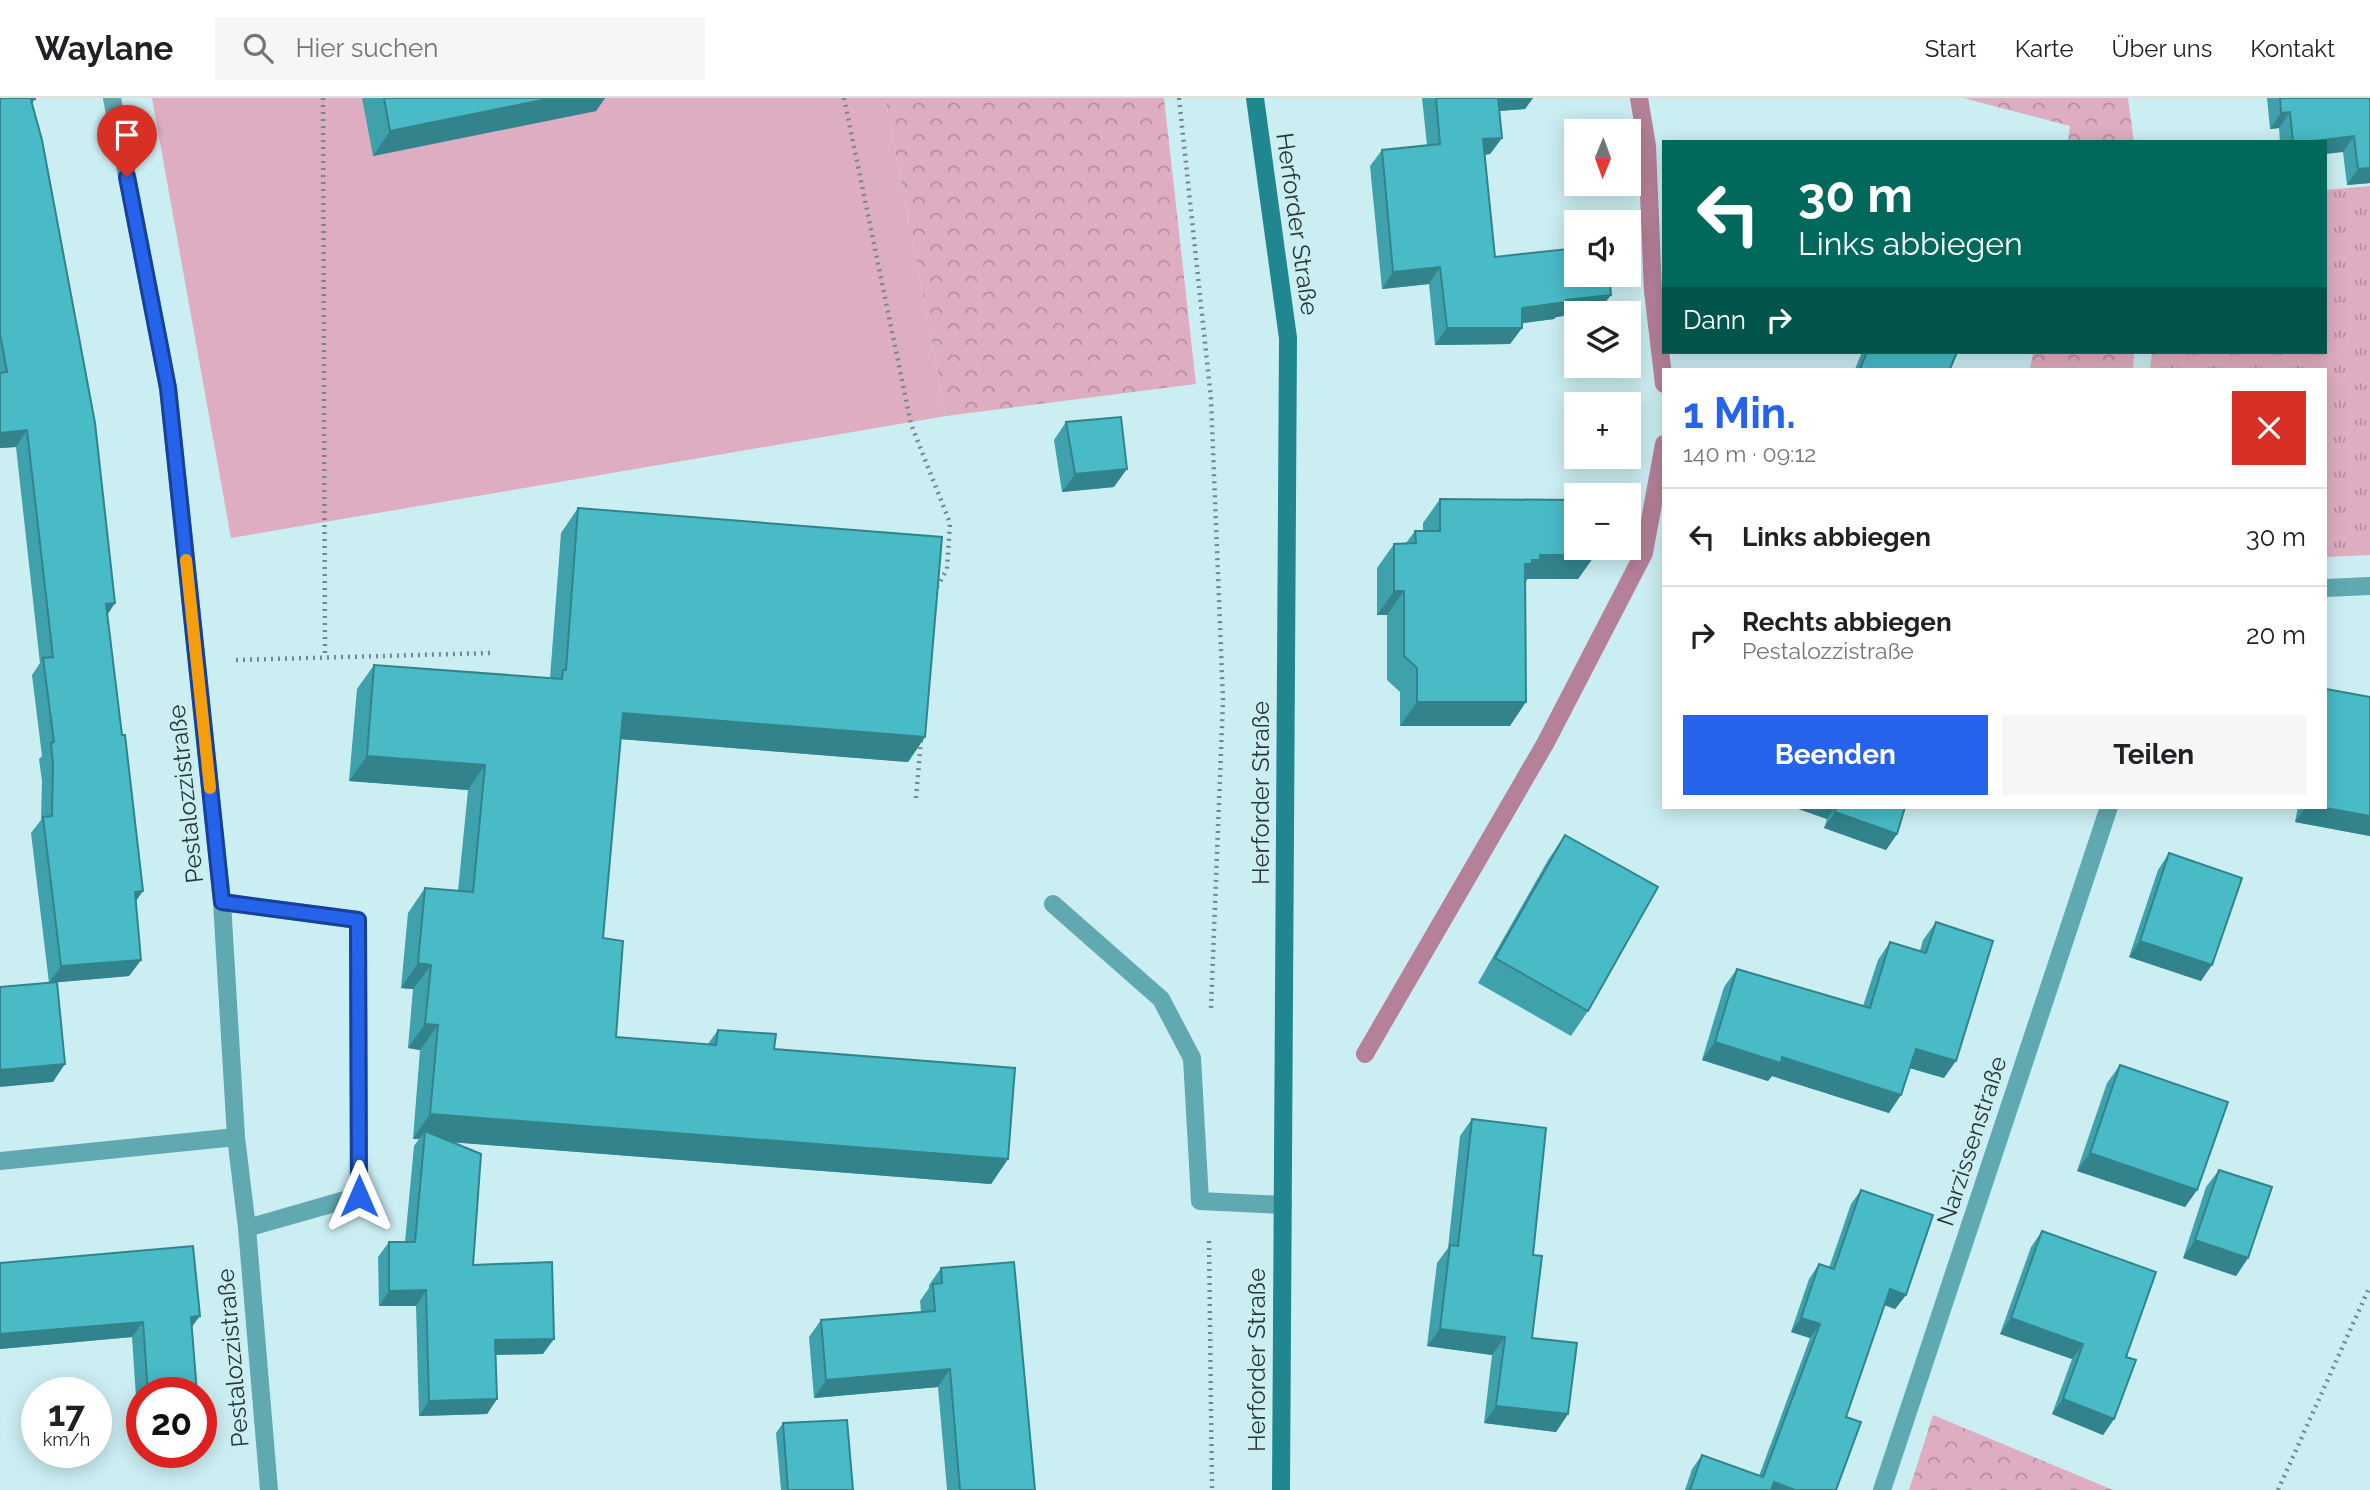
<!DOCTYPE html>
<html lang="de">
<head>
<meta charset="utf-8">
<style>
  :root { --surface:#fff; --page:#f6f6f6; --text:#202124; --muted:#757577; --line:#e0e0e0; --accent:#2563eb }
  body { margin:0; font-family:Raleway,sans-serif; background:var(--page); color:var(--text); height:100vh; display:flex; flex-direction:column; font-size:26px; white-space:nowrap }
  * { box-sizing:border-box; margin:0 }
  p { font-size:23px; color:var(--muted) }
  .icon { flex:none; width:38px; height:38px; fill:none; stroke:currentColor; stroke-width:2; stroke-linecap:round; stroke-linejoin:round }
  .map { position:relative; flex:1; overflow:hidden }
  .panel { position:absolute; left:1662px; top:270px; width:665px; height:441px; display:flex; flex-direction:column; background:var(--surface); border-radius:0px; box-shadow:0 4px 18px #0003 }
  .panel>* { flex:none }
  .top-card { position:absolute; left:1662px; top:42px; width:665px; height:214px; border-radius:0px; box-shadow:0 4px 18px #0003; background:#00695c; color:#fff; overflow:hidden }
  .needle { width:46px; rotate:181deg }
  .buttons { position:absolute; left:1564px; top:21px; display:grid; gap:14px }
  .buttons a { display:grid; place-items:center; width:77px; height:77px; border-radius:0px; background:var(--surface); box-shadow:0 4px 18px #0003; font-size:35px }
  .speed { position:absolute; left:21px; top:1279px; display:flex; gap:14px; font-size:35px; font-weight:700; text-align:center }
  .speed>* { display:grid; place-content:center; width:91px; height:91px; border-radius:50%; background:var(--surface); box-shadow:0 4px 18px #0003; line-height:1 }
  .speed small { font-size:18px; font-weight:400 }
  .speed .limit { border:10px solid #d22; background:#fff; color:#111 }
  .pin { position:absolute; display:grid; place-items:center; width:60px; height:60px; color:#fff; margin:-72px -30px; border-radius:50% 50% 50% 0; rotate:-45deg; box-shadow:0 0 7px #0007 }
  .pin .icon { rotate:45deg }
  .me { position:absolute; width:77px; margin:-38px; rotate:0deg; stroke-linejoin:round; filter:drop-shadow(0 0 5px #0008) }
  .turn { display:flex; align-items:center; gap:24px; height:147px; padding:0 21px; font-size:32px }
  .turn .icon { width:91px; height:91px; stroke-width:2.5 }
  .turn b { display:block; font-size:49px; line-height:60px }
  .then { display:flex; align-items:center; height:66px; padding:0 21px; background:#0003; gap:14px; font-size:26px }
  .round { display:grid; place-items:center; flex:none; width:74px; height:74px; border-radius:0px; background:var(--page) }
  .headline { display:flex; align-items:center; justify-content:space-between; height:119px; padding:0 21px }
  h1 { font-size:42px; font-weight:700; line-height:52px; color:var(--accent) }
  .button { display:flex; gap:14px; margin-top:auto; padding:14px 21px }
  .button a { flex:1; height:80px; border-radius:0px; background:var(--accent); color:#fff; font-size:28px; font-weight:700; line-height:80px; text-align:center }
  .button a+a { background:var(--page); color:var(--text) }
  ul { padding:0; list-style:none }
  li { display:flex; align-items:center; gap:21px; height:98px; padding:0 21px; border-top:2px solid var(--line) }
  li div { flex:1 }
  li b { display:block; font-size:26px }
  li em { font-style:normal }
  header { display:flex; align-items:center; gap:42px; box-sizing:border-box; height:98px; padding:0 35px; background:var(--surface); border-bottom:2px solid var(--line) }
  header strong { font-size:33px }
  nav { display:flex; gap:38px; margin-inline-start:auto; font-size:24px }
  .search { width:490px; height:63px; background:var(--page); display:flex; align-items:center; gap:18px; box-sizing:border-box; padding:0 24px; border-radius:0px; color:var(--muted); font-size:26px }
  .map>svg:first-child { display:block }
  .grass { fill:url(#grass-tufts) }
  .forest { fill:url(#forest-crowns) }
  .pitch { fill:#dfadc1 }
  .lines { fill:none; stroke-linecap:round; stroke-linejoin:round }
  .stream { stroke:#b58199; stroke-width:18 }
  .path { stroke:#72898b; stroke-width:4.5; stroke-dasharray:2 5; stroke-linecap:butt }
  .lane { stroke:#60a9b0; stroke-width:18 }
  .street { stroke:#60a9b0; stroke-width:18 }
  .secondary { stroke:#20868f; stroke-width:18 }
  .wall { fill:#3ea1ab }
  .shaded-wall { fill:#32838b }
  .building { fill:#48bbc7; stroke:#32838b; stroke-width:2 }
  .route-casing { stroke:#184099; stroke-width:18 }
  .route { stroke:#2563eb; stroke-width:12 }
  .slow { stroke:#f59e0b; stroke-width:12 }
  .labels { text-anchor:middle; stroke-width:5; stroke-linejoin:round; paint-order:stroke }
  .street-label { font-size:24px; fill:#283637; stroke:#cbeef2 }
</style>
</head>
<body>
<header>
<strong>Waylane</strong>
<div class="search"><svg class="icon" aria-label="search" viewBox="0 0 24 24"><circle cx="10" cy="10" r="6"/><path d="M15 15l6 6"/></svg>Hier suchen</div>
<nav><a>Start</a><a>Karte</a><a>Über uns</a><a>Kontakt</a></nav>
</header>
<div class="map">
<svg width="2370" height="1392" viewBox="0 0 2370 1392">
  <defs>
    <pattern id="grass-tufts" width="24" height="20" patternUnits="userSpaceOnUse" patternTransform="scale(1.75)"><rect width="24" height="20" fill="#dfadc1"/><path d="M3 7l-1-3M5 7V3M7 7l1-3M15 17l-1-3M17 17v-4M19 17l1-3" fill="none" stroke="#b58e9e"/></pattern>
    <pattern id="forest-crowns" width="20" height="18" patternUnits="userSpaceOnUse" patternTransform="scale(1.75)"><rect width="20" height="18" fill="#dfadc1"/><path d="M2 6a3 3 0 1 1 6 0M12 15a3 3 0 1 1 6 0" fill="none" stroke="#b58e9e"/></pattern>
  </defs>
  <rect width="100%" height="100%" fill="#cbeef2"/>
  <path class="grass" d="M 2370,88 L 2370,457 L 2326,459 L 2326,271 L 2150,271 L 2152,254 L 2326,254 L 2326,92 Z"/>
  <g class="forest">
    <path d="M 885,0 L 1164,0 L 1196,286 L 946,318 Z"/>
    <path d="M 1963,0 L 2128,0 L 2134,44 L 2068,44 L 2070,28 Z"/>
    <path d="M 2033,254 L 2134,254 L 2133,271 L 2030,271 Z"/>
    <path d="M 1933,1317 L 2113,1392 L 1909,1392 Z"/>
  </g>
  <path class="pitch" d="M 152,0 L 885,0 L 946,318 L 231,440 Z"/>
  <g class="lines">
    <g class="stream">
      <path d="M 1639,0 L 1647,48 L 1653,193 L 1664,286"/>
      <path d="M 1365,956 L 1545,646 L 1644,455 L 1664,346"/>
    </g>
    <g class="path">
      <path d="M 323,0 L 325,559"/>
      <path d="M 844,0 L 911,326 L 950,425 L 947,471 L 936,491"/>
      <path d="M 1179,0 L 1211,301 L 1223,602 L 1211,910"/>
      <path d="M 236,562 L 490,555"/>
      <path d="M 916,700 L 921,642"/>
      <path d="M 1209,1143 L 1212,1392"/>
      <path d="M 2278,1392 L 2370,1188"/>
    </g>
    <g class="lane">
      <path d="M 222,804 L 358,822 L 359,1098 L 247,1130"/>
      <path d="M 1053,806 L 1161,901 L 1192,960 L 1200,1103 L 1283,1107"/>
    </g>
    <g class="street">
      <path d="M 112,0 L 168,290 L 222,804 L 236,1039 L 247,1130 L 269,1392"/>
      <path d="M 2326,490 L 2370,488"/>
      <path d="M 0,1063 L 236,1039"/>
      <path d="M 1882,1392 L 2109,709"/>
    </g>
    <path class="secondary" d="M 1255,0 L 1288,240 L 1281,1392"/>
  </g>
  <g class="wall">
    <path d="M 0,0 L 35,1 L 32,6 L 107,516 L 122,637 L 143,793 L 136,803 L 141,862 L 129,878 L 49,885 L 31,735 L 41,722 L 42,683 L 39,661 L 42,658 L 32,577 L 40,565 L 16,349 L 0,350 Z"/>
    <path d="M 362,0 L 605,0 L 596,13 L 373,58 Z"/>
    <path d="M 1422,0 L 1533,0 L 1525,11 L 1499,13 L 1502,40 L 1490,56 L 1484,57 L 1495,159 L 1599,213 L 1556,219 L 1554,221 L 1522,225 L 1522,230 L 1510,246 L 1435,247 L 1429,186 L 1382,191 L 1370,68 L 1382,52 L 1427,47 Z"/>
    <path d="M 2267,0 L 2370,0 L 2370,85 L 2347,87 L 2343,54 L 2326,44 L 2280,44 L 2279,30 L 2270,31 Z"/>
    <path d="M 1862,254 L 1957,254 L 1950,271 L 1855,271 Z"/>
    <path d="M 1066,324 L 1114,389 L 1062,394 L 1054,342 Z"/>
    <path d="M 1440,401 L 1595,457 L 1578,481 L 1527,481 L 1526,484 L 1510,628 L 1400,628 L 1400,594 L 1387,582 L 1387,517 L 1377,517 L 1377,470 L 1394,446 L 1406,445 L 1415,433 L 1423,433 L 1423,425 Z"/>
    <path d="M 578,410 L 925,639 L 908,664 L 621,641 L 603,840 L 616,939 L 708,946 L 718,932 L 774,951 L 1008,1061 L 991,1086 L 451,1044 L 473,1167 L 543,1256 L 496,1257 L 497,1301 L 487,1316 L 419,1318 L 416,1208 L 379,1208 L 378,1159 L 389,1144 L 405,1144 L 414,1048 L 419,1041 L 413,1041 L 420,952 L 408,950 L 413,891 L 401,890 L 408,815 L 425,790 L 458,793 L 468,692 L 349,683 L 357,591 L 374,567 L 550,580 L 561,435 Z"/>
    <path d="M 1793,709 L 1905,709 L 1897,736 L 1886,752 L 1824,730 L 1827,721 Z"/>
    <path d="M 2298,709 L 2326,709 L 2370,738 L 2295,724 Z"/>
    <path d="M 1565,737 L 1588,913 L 1571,938 L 1478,885 L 1548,762 Z"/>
    <path d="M 2169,755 L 2201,883 L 2129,859 L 2158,772 Z"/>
    <path d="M 1936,824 L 1944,980 L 1909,970 L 1889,1015 L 1772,978 L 1768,983 L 1702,962 L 1724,889 L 1737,871 L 1863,908 L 1878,862 L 1890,844 L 1920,853 L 1923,842 Z"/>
    <path d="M 2120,967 L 2197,1092 L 2185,1109 L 2077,1073 L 2107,985 Z"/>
    <path d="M 1472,1021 L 1532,1240 L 1568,1316 L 1556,1334 L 1484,1325 L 1492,1257 L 1427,1248 L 1437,1165 L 1448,1150 L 1460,1038 Z"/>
    <path d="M 2219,1072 L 2248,1160 L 2236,1178 L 2183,1160 L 2206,1089 Z"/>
    <path d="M 1861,1092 L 1906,1197 L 1895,1211 L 1884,1207 L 1846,1319 L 1836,1392 L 1685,1392 L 1692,1371 L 1702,1357 L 1759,1378 L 1810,1240 L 1791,1234 L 1809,1181 L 1819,1166 L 1829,1170 L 1851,1106 Z"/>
    <path d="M 2042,1133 L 2126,1259 L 2114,1321 L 2103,1337 L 2052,1316 L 2072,1261 L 2000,1236 L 2031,1149 Z"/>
    <path d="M 0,1165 L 191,1230 L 197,1295 L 142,1295 L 142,1329 L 138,1329 L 132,1239 L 0,1251 Z"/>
    <path d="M 941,1170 L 1035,1392 L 947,1392 L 938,1289 L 814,1300 L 809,1239 L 821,1222 L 921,1214 L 920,1203 L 929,1190 L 929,1187 Z"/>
    <path d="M 783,1325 L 853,1392 L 781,1392 L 776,1335 Z"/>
  </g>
  <g class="shaded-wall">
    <path d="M 552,0 L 605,0 L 596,13 L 373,58 L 390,33 Z"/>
    <path d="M 1496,0 L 1533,0 L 1525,11 L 1486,14 Z"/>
    <path d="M 2290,14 L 2279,30 L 2270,31 L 2281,15 Z"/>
    <path d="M 2354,38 L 2343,54 L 2326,56 L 2326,44 L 2305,44 Z"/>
    <path d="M 1502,40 L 1490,56 L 1471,58 L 1483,41 Z"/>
    <path d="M 2370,70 L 2370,85 L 2347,87 L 2358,71 Z"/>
    <path d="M 1440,169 L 1429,186 L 1382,191 L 1393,174 Z"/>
    <path d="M 1611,197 L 1599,213 L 1577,215 L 1577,216 L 1556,219 L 1554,221 L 1510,227 L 1522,210 L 1566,202 Z"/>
    <path d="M 1447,230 L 1522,230 L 1510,246 L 1435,247 Z"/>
    <path d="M 27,332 L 16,349 L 0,350 L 0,335 Z"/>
    <path d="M 1127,371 L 1114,389 L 1062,394 L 1075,376 Z"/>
    <path d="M 1540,457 L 1595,457 L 1578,481 L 1527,481 L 1524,486 L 1525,466 Z"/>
    <path d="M 1394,493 L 1404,493 L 1387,517 L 1377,517 Z"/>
    <path d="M 115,505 L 104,522 L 106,506 Z"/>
    <path d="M 1417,604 L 1526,604 L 1510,628 L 1400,628 Z"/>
    <path d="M 623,615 L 925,639 L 908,664 L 606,640 Z"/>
    <path d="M 367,658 L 485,667 L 468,692 L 349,683 Z"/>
    <path d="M 1793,709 L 1835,709 L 1827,721 Z"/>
    <path d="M 2306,709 L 2320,709 L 2370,718 L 2370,738 L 2295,724 Z"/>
    <path d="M 1835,714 L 1897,736 L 1886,752 L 1824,730 Z"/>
    <path d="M 143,793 L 131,809 L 135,794 Z"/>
    <path d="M 2140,843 L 2212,867 L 2201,883 L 2129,859 Z"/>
    <path d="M 141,862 L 129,878 L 49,885 L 61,868 Z"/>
    <path d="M 418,865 L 431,867 L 413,891 L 401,890 Z"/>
    <path d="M 425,926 L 438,927 L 420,952 L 408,950 Z"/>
    <path d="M 1715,944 L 1782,959 L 1901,997 L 1889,1015 L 1772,978 L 1768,983 L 1702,962 Z"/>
    <path d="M 1916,951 L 1956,963 L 1944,980 L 1903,968 Z"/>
    <path d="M 65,966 L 53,984 L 0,989 L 0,972 Z"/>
    <path d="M 430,1016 L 1008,1061 L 991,1086 L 424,1042 L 425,1033 L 419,1041 L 413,1041 Z"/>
    <path d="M 2090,1055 L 2197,1092 L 2185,1109 L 2077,1073 Z"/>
    <path d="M 2195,1142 L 2248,1160 L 2236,1178 L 2183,1160 Z"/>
    <path d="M 1890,1191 L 1906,1197 L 1895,1211 L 1879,1205 Z"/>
    <path d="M 426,1192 L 416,1208 L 379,1208 L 389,1193 Z"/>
    <path d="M 200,1218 L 188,1234 L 191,1219 Z"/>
    <path d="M 1801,1220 L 1820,1226 L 1810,1240 L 1791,1234 Z"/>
    <path d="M 2011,1220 L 2083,1246 L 2072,1261 L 2000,1236 Z"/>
    <path d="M 143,1224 L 132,1239 L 0,1251 L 0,1236 Z"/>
    <path d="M 1440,1231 L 1505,1239 L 1492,1257 L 1427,1248 Z"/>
    <path d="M 554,1241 L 543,1256 L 485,1257 L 495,1242 Z"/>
    <path d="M 950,1271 L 938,1289 L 814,1300 L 826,1282 Z"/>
    <path d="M 497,1301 L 487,1316 L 419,1318 L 429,1303 Z"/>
    <path d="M 2063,1301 L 2114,1321 L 2103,1337 L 2052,1316 Z"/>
    <path d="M 1496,1308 L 1568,1316 L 1556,1334 L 1484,1325 Z"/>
    <path d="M 1774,1384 L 1795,1392 L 1768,1392 Z"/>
  </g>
  <g class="building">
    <path d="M 0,0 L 34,0 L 35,1 L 31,2 L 42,42 L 95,325 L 115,505 L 106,506 L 122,637 L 125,637 L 143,793 L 135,794 L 141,862 L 61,868 L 43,719 L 52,718 L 53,666 L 51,645 L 54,644 L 43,560 L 53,559 L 27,332 L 0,335 L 0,275 L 7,274 L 0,236 Z"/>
    <path d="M 384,0 L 552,0 L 390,33 Z"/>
    <path d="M 1436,0 L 1498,0 L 1502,40 L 1483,41 L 1495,159 L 1577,150 L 1577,177 L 1609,177 L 1611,197 L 1566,202 L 1566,204 L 1522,210 L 1522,230 L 1447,230 L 1440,169 L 1393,174 L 1382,52 L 1440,46 Z"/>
    <path d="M 2280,0 L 2370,0 L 2370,70 L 2358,71 L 2354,38 L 2305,44 L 2293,44 L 2290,14 L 2281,15 Z"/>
    <path d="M 1867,254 L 1957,254 L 1950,271 L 1860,271 Z"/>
    <path d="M 1121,319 L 1127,371 L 1075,376 L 1066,324 Z"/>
    <path d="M 1440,401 L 1577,402 L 1577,450 L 1595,450 L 1595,457 L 1540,457 L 1540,462 L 1532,462 L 1532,466 L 1525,466 L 1526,604 L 1417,604 L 1417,570 L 1404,558 L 1404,493 L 1394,493 L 1394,446 L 1416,445 L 1415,433 L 1440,433 Z"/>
    <path d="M 578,410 L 942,439 L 925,639 L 623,615 L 603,840 L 623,843 L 616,939 L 716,947 L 718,932 L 776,936 L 774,951 L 1015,970 L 1008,1061 L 430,1016 L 438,927 L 425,926 L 431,867 L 418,865 L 425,790 L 473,794 L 485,667 L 367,658 L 374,567 L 562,581 L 563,572 L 566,572 Z"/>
    <path d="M 2326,591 L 2370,599 L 2370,718 L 2320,709 L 2326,709 Z"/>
    <path d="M 1836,709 L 1905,709 L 1897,736 L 1835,714 Z"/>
    <path d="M 1565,737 L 1658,789 L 1588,913 L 1495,860 Z"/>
    <path d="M 2169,755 L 2242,780 L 2212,867 L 2140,843 Z"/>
    <path d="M 1936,824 L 1993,843 L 1956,963 L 1916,951 L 1901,997 L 1782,959 L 1781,965 L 1715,944 L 1737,871 L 1870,910 L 1890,844 L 1926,855 Z"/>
    <path d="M 57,884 L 65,966 L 0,972 L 0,889 Z"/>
    <path d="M 2120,967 L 2228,1004 L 2197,1092 L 2090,1055 Z"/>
    <path d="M 1472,1021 L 1546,1030 L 1533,1157 L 1542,1158 L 1532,1240 L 1577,1245 L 1568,1316 L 1496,1308 L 1505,1239 L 1440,1231 L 1450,1147 L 1458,1148 Z"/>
    <path d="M 425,1033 L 481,1056 L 473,1167 L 552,1164 L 554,1241 L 495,1242 L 497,1301 L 429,1303 L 426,1192 L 389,1193 L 389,1144 L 415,1144 Z"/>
    <path d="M 2219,1072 L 2272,1089 L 2248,1160 L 2195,1142 Z"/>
    <path d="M 1861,1092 L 1933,1117 L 1906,1197 L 1890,1191 L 1846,1319 L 1861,1324 L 1836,1392 L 1795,1392 L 1774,1384 L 1771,1392 L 1690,1392 L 1702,1357 L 1763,1379 L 1820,1226 L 1801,1220 L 1819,1166 L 1834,1171 Z"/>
    <path d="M 2042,1133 L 2156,1174 L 2126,1259 L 2136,1262 L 2114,1321 L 2063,1301 L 2083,1246 L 2011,1220 Z"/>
    <path d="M 193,1148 L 200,1218 L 191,1219 L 197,1295 L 148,1295 L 143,1224 L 0,1236 L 0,1165 Z"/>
    <path d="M 1014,1164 L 1035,1392 L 960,1392 L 950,1271 L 826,1282 L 821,1222 L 935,1213 L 933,1186 L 942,1185 L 941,1170 Z"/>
    <path d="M 847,1322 L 853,1392 L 788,1392 L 783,1325 Z"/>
  </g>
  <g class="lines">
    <defs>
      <path id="route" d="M 127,79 L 168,290 L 222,804 L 358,822 L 359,1098"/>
    </defs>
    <use href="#route" class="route-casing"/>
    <use href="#route" class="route"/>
    <path class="slow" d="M 186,462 L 210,690"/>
  </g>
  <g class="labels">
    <g class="street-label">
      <text transform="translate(1297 126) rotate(82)" y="8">Herforder Straße</text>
      <text transform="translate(1261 695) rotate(-90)" y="8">Herforder Straße</text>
      <text transform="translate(186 696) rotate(-96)" y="8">Pestalozzistraße</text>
      <text transform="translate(1972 1043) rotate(-72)" y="8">Narzissenstraße</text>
      <text transform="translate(233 1260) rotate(-95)" y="8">Pestalozzistraße</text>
      <text transform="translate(1257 1262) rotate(-90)" y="8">Herforder Straße</text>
    </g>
  </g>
</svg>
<div class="buttons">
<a><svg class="needle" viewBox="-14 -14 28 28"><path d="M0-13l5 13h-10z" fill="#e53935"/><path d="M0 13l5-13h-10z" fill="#757577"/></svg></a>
<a><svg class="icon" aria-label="sound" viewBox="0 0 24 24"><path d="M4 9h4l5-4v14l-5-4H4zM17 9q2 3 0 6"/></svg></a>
<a><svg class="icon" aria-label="layers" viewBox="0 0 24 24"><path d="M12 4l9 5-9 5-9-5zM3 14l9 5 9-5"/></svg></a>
<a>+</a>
<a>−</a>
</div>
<div class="speed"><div>17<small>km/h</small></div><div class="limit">20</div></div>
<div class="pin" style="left:127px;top:79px;background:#d93025"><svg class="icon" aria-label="arrive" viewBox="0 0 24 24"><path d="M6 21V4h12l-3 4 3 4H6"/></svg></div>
<svg class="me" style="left:359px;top:1098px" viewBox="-20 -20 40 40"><path d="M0-17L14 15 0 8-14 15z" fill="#2563eb" stroke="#fff" stroke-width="4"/></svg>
<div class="top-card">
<div class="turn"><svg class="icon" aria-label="left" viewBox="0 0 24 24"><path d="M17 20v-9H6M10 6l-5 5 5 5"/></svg><div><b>30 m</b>Links abbiegen</div></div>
<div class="then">Dann<svg class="icon" aria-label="right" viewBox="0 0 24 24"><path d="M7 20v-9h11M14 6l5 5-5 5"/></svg></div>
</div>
<section class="panel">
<div class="headline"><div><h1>1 Min.</h1><p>140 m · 09:12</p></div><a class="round" style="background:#d93025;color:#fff"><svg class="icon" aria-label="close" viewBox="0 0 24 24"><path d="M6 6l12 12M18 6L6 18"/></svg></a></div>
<ul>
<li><svg class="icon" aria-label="left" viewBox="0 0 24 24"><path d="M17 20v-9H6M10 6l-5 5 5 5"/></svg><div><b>Links abbiegen</b></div><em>30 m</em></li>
<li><svg class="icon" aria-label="right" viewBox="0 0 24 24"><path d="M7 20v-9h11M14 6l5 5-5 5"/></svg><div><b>Rechts abbiegen</b><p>Pestalozzistraße</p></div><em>20 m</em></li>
</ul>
<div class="button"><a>Beenden</a><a>Teilen</a></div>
</section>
</div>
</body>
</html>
